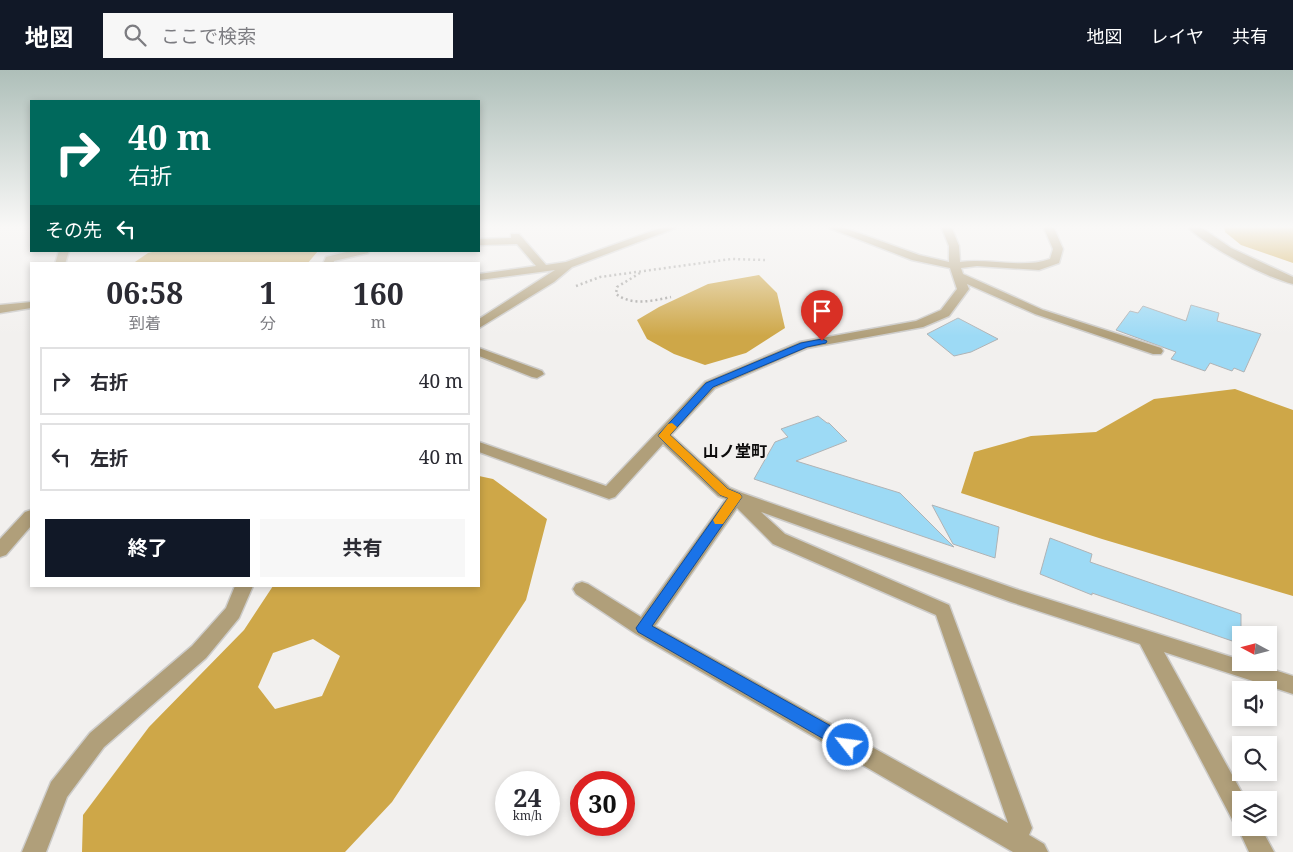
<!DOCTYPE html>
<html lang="ja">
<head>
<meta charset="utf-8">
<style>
  :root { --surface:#fff; --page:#f7f7f7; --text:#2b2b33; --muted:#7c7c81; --line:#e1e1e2; --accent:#111827 }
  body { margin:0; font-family:"Noto Serif","Noto Sans JP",serif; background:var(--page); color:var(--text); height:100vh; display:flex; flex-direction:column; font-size:19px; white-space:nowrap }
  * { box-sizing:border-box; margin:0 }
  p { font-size:16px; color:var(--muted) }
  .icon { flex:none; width:28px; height:28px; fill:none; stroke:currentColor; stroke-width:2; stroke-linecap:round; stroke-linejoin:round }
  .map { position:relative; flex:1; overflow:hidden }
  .details { position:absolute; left:30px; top:192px; width:450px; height:325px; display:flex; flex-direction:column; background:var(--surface); border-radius:0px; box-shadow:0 2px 8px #0003 }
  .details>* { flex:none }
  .top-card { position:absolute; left:30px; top:30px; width:450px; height:152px; border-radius:0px; box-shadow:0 2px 8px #0003; background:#00695c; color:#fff; overflow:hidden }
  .needle { width:32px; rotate:277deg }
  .controls { position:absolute; left:1232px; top:556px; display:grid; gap:10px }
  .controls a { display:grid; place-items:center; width:45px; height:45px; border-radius:0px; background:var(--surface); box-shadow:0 2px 8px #0003; font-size:25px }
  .speed { position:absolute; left:495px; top:701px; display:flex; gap:10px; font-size:25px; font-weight:700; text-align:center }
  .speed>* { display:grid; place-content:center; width:65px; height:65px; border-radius:50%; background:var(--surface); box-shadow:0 2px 8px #0003; line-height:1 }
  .speed small { font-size:12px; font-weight:400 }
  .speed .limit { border:8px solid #d22; background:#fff; color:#111 }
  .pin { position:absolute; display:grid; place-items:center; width:42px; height:42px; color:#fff; margin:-51px -21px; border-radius:50% 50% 50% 0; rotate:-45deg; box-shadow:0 0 5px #0007 }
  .pin .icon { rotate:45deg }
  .me { position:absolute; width:55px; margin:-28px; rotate:300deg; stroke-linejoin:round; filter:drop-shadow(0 0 4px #0008) }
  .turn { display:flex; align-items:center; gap:18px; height:105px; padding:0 15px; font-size:22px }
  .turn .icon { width:65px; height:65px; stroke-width:2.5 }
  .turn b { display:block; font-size:35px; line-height:42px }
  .then { display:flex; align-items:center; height:48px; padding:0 15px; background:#0003; gap:10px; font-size:19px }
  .eta { display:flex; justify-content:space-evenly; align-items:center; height:85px; text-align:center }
  .eta b { font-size:30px; font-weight:700; line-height:35px }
  .cta { display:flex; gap:10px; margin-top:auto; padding:10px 15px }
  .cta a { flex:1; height:58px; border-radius:0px; background:var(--accent); color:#fff; font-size:20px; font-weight:700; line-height:58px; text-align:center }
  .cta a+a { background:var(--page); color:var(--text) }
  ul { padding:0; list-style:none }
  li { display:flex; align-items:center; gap:15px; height:68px; margin:0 10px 8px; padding:0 5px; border:2px solid var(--line); border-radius:0px }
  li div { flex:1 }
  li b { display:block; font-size:19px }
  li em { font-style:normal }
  header { display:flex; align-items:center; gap:30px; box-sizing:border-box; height:70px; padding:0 25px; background:var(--accent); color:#fff }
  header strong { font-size:24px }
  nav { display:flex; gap:28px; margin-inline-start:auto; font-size:18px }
  .search { width:350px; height:45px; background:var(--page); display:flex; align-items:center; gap:12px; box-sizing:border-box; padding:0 18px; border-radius:0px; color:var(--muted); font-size:19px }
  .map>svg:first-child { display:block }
  .forest { fill:#cea748; fill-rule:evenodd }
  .building { fill:#9ddaf5; stroke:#b0b3b5 }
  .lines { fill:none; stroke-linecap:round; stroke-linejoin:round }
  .minor-casing { stroke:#cdccca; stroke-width:3 }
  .path { stroke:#a2a19f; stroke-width:2.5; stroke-dasharray:2 3; stroke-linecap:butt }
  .minor { fill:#b09f7a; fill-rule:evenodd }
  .route { fill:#1a73e8; stroke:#114b97 }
  .slow { fill:#f59e0b }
  .labels { text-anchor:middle; stroke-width:4; stroke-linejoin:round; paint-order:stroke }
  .quarter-label { font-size:16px; font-weight:bold; fill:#0d0c0c; stroke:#f2f0ee }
</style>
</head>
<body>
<header>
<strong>地図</strong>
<div class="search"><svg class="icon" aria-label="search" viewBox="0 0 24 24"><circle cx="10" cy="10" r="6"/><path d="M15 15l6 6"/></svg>ここで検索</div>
<nav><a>地図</a><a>レイヤ</a><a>共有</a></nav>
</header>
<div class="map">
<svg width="1293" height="782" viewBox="0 0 1293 782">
  <rect width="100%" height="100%" fill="#f2f0ee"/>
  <g class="forest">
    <path d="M 1224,156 L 1293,156 L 1293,193 L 1241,175 L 1225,162 Z"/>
    <path d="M 156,181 L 318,181 L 307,194 L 132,194 L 148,183 Z"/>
    <path d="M 759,205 L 777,223 L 785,258 L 746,283 L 705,295 L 674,284 L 647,269 L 637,250 L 659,237 L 708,214 Z"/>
    <path d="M 1235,319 L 1293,340 L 1293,526 L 1102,469 L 961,423 L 974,382 L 1031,366 L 1096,362 L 1154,329 Z"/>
    <path d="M 479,406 L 493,409 L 547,449 L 526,530 L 392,732 L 345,782 L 82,782 L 83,745 L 149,657 L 244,560 L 273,516 L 479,516 ZM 313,569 L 340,586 L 322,626 L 275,639 L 258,617 L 273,583 Z"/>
  </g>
  <g class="building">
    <path d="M 1191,235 L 1219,243 L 1217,251 L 1261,264 L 1244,302 L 1234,298 L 1232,301 L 1210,293 L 1205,301 L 1171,289 L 1176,282 L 1116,260 L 1130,241 L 1138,243 L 1143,236 L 1186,251 Z"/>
    <path d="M 958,248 L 998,269 L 971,282 L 954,286 L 927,264 Z"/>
    <path d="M 818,346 L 827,353 L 829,353 L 847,371 L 796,391 L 900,423 L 954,477 L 754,409 L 775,372 L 788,367 L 781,359 Z"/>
    <path d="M 932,435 L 999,457 L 995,488 L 953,474 Z"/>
    <path d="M 1050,468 L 1092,484 L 1090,492 L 1241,544 L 1241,574 L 1092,523 L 1092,525 L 1040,504 Z"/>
  </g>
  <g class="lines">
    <defs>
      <g id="minor">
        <path d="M 666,156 L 681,156 L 572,197 L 554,212 L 479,258 L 479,249 L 555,200 L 479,210 L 479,204 L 536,196 L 517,174 L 479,175 L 479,169 L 511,168 L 511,164 L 519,164 L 546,195 L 566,192 Z"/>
        <path d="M 824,156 L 839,156 L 919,185 L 949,192 L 949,176 L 941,156 L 951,156 L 959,176 L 960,192 C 989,188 1023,199 1050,189 L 1053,179 L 1043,156 L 1053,156 L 1063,179 L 1059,193 L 1039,200 L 977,196 L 961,198 L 963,204 L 1043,240 L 1161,278 L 1163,281 L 1161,284 L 1153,284 L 1035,244 L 967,214 L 969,219 L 949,246 L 923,257 L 807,278 L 715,318 L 671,365 L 730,418 L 742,423 L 1019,520 L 1241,590 L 1241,592 L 1250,592 L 1293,606 L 1293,624 L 1164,582 L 1246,730 L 1241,730 L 1241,758 L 1261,758 L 1274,782 L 1249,782 L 1238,758 L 1239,754 L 1233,751 L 1140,574 L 1011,532 L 761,442 L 785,464 L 949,535 L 1032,758 L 1029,765 L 1044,774 L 1048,782 L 1013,782 L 636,564 L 576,524 L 573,519 L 576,514 L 582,512 L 588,514 L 641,547 L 726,429 L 718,426 L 663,374 L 615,427 L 609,429 L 479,382 L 479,372 L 606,416 L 705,312 L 800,272 L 916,251 L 941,240 L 957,219 L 950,198 L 912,190 ZM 737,438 L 773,474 L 936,545 L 1008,753 L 655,556 Z"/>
        <path d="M 1187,156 L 1199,156 L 1231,178 L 1293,207 L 1293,214 C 1267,208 1205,176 1187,156 Z"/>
        <path d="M 59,181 L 69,181 L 65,194 L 55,194 Z"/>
        <path d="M 350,181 L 369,181 L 368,183 L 334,191 L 333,194 L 323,194 L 326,187 Z"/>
        <path d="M 31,232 L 31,238 L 0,243 L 0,235 Z"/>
        <path d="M 479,278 L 542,301 L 544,304 L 537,308 L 532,307 L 479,286 Z"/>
        <path d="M 31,440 L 31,456 L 6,485 L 0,487 L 0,469 L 25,442 Z"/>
        <path d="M 235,516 L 253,516 L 239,548 L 206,588 L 104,677 L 67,727 L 46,782 L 22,782 L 51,712 L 90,663 L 192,576 L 226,538 Z"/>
      </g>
    </defs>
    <use href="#minor" class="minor-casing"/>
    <g class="path">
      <path d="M 640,203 L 617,217 L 616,224 C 632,236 652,231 671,227"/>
      <path d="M 576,216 L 600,207 L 731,189 L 765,190"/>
    </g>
    <use href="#minor" class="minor"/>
  </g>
  <linearGradient id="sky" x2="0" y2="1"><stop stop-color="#aebfb9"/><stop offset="0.59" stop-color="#f9f8f7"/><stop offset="1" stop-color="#f9f8f7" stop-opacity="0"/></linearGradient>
  <rect width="1293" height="266" fill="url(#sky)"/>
  <path class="route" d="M 822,269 L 827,271 L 826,273 L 807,277 L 713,317 L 670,365 L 728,419 L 740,424 L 742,427 L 652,556 L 854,669 L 856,675 L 854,680 L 848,683 L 638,562 L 636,558 L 728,428 L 720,425 L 660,368 L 658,366 L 660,363 L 706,313 L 801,273 Z"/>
  <path class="slow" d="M 672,353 L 677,357 L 670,365 L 728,419 L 740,424 L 742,427 L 723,454 L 715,454 L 713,450 L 728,428 L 720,425 L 658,366 L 668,354 Z"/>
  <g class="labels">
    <g class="quarter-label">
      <text x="735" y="387">山ノ堂町</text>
    </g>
  </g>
</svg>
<div class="controls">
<a><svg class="needle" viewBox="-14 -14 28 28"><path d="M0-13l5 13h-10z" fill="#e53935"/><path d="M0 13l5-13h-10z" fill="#7c7c81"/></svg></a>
<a><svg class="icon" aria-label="sound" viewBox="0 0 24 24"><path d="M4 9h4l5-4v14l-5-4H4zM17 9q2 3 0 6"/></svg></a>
<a><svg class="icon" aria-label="search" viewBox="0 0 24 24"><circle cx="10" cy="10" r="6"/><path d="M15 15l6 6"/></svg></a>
<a><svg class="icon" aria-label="layers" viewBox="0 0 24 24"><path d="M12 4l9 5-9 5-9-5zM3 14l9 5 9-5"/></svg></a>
</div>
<div class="speed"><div>24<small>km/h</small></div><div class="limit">30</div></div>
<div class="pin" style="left:822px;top:271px;background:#d93025"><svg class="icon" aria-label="arrive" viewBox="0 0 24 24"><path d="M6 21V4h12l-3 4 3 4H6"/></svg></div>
<svg class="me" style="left:848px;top:675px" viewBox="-20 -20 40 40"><circle r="17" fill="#1a73e8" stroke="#fff" stroke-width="3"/><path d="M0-11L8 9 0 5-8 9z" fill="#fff"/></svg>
<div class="top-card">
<div class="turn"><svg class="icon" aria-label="right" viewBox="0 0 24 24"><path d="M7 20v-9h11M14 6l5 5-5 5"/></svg><div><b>40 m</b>右折</div></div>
<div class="then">その先<svg class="icon" aria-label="left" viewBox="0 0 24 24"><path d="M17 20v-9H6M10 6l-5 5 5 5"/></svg></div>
</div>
<section class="details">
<div class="eta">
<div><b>06:58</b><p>到着</p></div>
<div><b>1</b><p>分</p></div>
<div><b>160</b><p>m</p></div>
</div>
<ul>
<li><svg class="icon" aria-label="right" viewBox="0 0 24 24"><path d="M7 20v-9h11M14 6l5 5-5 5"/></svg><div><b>右折</b></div><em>40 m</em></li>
<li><svg class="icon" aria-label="left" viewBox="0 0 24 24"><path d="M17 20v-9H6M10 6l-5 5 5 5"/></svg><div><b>左折</b></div><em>40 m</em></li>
</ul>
<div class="cta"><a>終了</a><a>共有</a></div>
</section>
</div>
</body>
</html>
